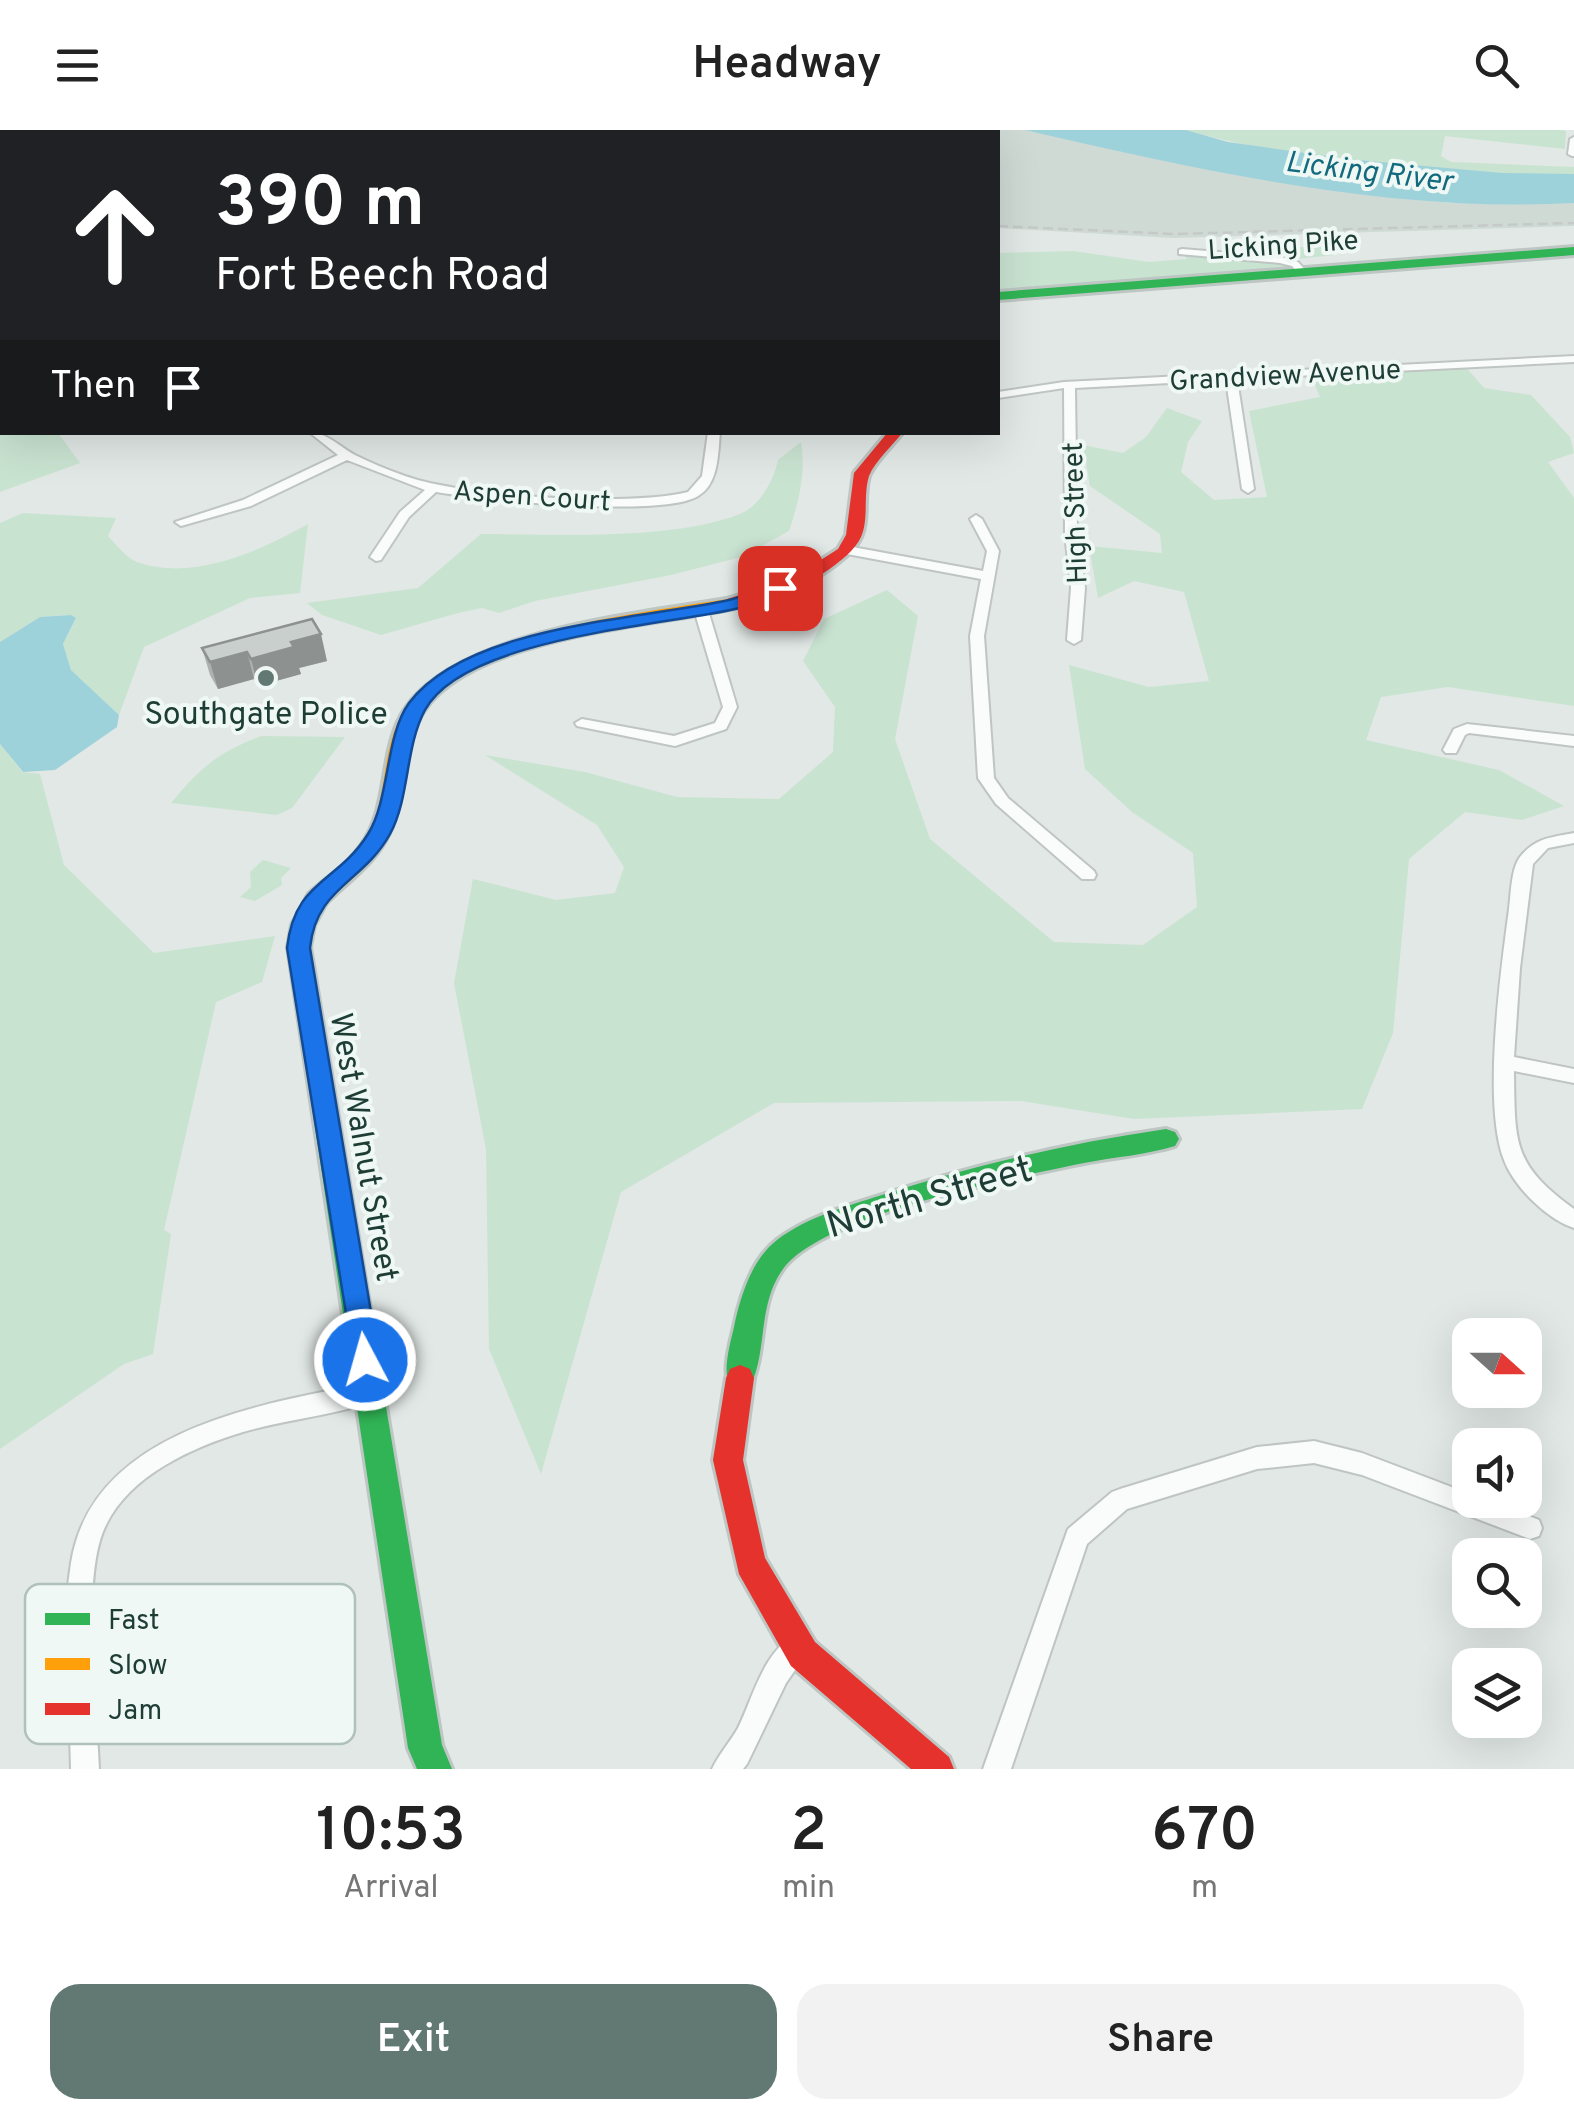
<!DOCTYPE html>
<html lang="en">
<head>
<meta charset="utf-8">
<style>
  :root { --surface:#fff; --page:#f2f2f2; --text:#222; --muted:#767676; --accent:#627973 }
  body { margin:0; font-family:Overpass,sans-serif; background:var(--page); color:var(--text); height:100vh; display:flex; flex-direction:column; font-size:38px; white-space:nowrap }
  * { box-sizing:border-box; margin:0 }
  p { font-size:32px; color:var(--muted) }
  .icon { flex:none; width:55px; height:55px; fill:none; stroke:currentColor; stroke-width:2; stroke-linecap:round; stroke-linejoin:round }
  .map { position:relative; height:1639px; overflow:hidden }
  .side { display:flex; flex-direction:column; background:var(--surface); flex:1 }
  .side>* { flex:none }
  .guide { position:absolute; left:0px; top:0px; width:1000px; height:305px; box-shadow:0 10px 40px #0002; background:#202124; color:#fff; overflow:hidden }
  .needle { width:65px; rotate:111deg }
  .tools { position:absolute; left:1452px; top:1188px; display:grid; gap:20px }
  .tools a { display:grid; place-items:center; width:90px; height:90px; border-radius:20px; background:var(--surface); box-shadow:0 10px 40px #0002; font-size:50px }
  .pin { position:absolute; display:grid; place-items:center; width:85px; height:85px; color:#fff; margin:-42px; border-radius:20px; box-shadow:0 5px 15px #0006 }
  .me { position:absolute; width:110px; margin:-55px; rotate:354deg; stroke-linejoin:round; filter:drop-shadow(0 0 8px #0008) }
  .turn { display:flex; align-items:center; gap:35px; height:210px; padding:0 50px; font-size:45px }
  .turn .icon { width:130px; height:130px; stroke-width:2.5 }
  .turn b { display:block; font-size:70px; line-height:85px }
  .then { display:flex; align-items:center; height:95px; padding:0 50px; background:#0003; gap:20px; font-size:38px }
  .eta { display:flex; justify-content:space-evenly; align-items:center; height:170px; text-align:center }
  .eta b { font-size:60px; font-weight:600; line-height:70px }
  .action { display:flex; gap:20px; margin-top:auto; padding:20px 50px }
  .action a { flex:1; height:115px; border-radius:30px; background:var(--accent); color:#fff; font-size:40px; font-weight:600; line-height:115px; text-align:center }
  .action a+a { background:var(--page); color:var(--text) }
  header { display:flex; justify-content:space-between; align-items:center; height:130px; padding:0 50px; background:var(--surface); font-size:45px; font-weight:600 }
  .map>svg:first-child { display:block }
  .built { fill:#cfdad5 }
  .green { fill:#c9e3d1 }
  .water { fill:#9ed2da }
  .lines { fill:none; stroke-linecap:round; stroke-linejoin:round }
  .street-casing { stroke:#bec5c2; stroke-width:4 }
  .fast-casing { stroke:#bdc6c3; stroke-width:6 }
  .slow-casing { stroke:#bdc6c3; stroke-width:6 }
  .jam-casing { stroke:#bdc6c3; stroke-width:6 }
  .street { fill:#fafcfb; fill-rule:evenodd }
  .fast { fill:#30b455; fill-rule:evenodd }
  .slow { fill:#ff9f0a; fill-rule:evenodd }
  .jam { fill:#e5322d; fill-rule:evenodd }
  .rail { stroke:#c5cac9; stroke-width:2.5; stroke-dasharray:10 5; stroke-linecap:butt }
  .wall { fill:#adb2b0 }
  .shaded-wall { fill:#8d9190 }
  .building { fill:#c9cfcd; stroke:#8d9190; stroke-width:2.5 }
  .route { fill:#1a73e8; stroke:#114b97; stroke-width:2.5 }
  .poi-dot { fill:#627973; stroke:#eff8f4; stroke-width:4 }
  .labels { text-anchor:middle; stroke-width:8; stroke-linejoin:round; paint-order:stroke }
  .far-street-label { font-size:28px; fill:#1e3d35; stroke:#eff8f4 }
  .far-water-label { font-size:30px; font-style:italic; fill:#136a7e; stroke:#eff8f4 }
  .poi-label { font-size:32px; fill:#1e3d35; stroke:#eff8f4 }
  .street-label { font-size:32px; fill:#1e3d35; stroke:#eff8f4 }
  .near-street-label { font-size:38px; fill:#1e3d35; stroke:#eff8f4 }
  .key { fill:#eff8f4; stroke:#b0c0bb; stroke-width:2.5 }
  .key-label { font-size:28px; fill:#1e3d35 }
</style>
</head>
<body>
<header><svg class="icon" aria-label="menu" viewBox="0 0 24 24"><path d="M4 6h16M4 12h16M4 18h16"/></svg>Headway<svg class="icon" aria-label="search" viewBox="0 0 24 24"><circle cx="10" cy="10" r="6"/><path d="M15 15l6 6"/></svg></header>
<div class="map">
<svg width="1574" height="1639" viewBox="0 0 1574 1639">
  <rect width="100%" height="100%" fill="#e1e8e5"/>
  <path class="built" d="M 148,0 L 1025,0 L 1365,64 L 1451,73 L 1574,73 L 1574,96 L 1174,108 L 998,98 L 998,2 L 145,2 Z"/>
  <g class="green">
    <path d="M 1186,0 L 1561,0 L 1566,1 L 1565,19 L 1445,6 L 1441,26 L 1451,32 L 1574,37 L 1574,44 C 1461,48 1294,31 1186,0 Z"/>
    <path d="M 1260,117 L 1326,117 L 1334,125 L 1297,129 L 1289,139 L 998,162 L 998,123 L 1073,121 L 1149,132 L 1187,129 L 1184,124 L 1238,129 L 1256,124 Z"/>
    <path d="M 1463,234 L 1484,258 L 1531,265 L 1570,307 L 1574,323 L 1548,332 L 1574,368 L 1574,576 L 1448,557 L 1381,567 L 1366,610 L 1499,640 L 1564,676 L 1522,690 L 1465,682 L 1409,729 L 1393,903 L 1362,979 L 1134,989 L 1021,971 L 774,973 L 621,1062 L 541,1344 L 489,1219 L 486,1019 L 454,853 L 473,749 L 556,770 L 615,763 L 624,737 L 597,695 L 485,625 L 585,642 L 677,667 L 779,669 L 833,622 L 835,577 L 803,531 L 824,489 L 887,460 L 918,486 L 895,609 L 930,709 L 1054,812 L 1143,815 L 1197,777 L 1193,723 L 1132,682 L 1085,639 L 1069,535 L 1149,557 L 1209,551 L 1184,462 L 1134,451 L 1098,468 L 1089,416 L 1162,423 L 1160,404 L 1090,356 L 1083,315 L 1123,323 L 1146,307 L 1167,278 L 1202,291 L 1188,312 L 1181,342 L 1214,370 L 1267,367 L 1249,281 L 1320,267 L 1310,243 Z"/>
    <path d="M 0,292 L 2,302 L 58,303 L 80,333 L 0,362 Z"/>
    <path d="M 801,312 C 806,343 799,371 789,401 L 741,427 L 671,445 L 535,471 L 499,483 L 482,478 L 458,483 L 381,505 L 322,485 L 307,473 L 418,458 L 481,404 C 556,404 671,411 740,384 C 760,376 774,350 778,330 Z"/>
    <path d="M 23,383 L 116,388 L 108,406 C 116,414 126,428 137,432 C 192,452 260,421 308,394 L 300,463 L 250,468 L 144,517 L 119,585 L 71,540 L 63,514 L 76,489 L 71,485 L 40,487 L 0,512 L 0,393 Z"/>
    <path d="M 261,606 L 345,607 L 292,678 L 277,685 L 171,673 C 201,637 217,623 261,606 Z"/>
    <path d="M 0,614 L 22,642 L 40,644 L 64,735 L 154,823 L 275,806 L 262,852 L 216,872 L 164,1100 L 171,1104 L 153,1224 L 124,1234 L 0,1319 Z"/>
    <path d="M 263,730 L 291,738 L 281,748 L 282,755 L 255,771 L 240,767 L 251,757 L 250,742 Z"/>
  </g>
  <g class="water">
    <path d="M 1025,0 L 1186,0 L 1228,12 L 1347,29 L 1502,43 L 1574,44 L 1574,73 C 1390,83 1203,41 1025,0 Z"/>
    <path d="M 71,485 L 76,488 L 63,514 L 71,540 L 119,585 L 117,597 L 55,640 L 23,642 L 0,614 L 0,512 L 40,487 Z"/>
  </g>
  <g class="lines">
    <defs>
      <g id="street">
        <path d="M 1574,7 L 1574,26 L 1572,26 L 1568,24 L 1570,9 Z"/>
        <path d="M 1182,119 L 1280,127 L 1298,132 L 1307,142 L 1299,144 L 1292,136 L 1280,133 L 1179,124 L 1179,120 Z"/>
        <path d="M 1574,226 L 1574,232 L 1237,249 L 1254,359 L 1248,363 L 1242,359 L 1226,250 L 1075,258 L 1077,403 L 1085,458 L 1081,510 L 1074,514 L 1067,510 L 1071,458 L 1065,403 L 1064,258 L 998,268 L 998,262 L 1064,252 Z"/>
        <rect x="0" y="241" width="2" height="6"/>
        <path d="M 309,302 C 326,302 340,317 355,325 C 371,333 388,340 405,346 C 464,367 627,377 688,362 L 702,346 L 708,302 L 720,302 C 718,323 719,354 698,366 C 662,388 484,370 436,362 L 409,387 L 381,430 L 376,431 L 370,427 L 400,382 L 425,360 L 347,330 L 251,376 L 181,396 L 175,392 L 243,370 L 338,325 Z"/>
        <path d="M 976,385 L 982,389 L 999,421 L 984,506 L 994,648 L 1008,668 L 1094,741 L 1096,745 L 1094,749 L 1082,749 L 996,674 L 978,648 L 970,506 L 981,449 L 847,424 L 841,420 L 847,416 L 983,441 L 987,421 L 970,389 Z"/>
        <path d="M 701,476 L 708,480 L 737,577 L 726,599 L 675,616 L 577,596 L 575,593 L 582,589 L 674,606 L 715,593 L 723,577 L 694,480 Z"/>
        <path d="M 1467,594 L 1574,606 L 1574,616 L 1469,603 L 1465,605 L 1456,623 L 1446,623 L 1443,620 L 1454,599 Z"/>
        <path d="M 1574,703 L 1574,713 L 1548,718 L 1533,734 L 1520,838 L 1514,927 L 1574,939 L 1574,953 L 1514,941 C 1515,1013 1512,1034 1574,1079 L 1574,1098 C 1547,1089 1514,1057 1504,1030 C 1482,974 1501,840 1509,779 C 1511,764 1511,739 1520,727 C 1535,708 1552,707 1574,703 Z"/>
        <path d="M 369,1253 L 377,1256 L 380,1263 L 377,1270 C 334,1286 286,1289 243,1302 C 193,1317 130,1345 106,1395 C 80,1446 97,1578 99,1639 L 71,1639 C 70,1572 60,1500 71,1433 C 92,1300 260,1274 369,1253 Z"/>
        <path d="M 1314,1311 L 1362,1323 L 1470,1364 L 1470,1370 C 1494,1370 1516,1381 1539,1390 L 1542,1398 L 1539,1406 L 1530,1409 L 1362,1345 L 1314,1333 L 1257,1339 L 1127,1379 L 1087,1414 L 1011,1639 L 983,1639 L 1068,1399 L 1112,1362 L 1120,1359 L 1257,1317 Z"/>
        <path d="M 798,1504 L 807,1508 L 811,1517 L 786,1553 L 747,1634 L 743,1639 L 712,1639 C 719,1624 730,1612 738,1598 C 753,1568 764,1518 798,1504 Z"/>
      </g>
      <g id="fast">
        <path d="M 1574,117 L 1574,125 L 998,170 L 998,162 Z"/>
        <path d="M 317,762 L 328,769 L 314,795 L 310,817 L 442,1615 L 452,1639 L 417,1639 L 408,1618 L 288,817 L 292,795 L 309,764 Z"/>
        <path d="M 1166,999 L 1175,1002 L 1179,1009 L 1175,1016 C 1146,1025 1114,1027 1084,1033 C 1016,1047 822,1085 783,1139 C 757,1175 768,1220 750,1257 L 740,1261 L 730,1257 C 722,1240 730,1215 734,1197 C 740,1167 752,1129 777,1110 C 807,1087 847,1076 882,1065 C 974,1035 1070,1013 1166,999 Z"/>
      </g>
      <g id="slow">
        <path d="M 0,105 L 2,106 L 2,113 L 0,113 Z"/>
        <path d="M 733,468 L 742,473 L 739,477 C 658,496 456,506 418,591 C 403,626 406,666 390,701 C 376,733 349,750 325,774 L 309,774 L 306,769 L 309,764 C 326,748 347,736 360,717 C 389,679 379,627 401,586 C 447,501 645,483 733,468 Z"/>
      </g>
      <g id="jam">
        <path d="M 888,302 L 903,302 C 893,315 875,331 869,346 C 863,365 869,389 861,407 C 847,439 760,482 727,477 L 727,469 L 791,449 L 838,419 L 846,405 L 854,343 Z"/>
        <path d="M 740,1235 L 750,1239 L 754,1248 L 743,1330 L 765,1428 L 815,1512 L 949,1627 L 954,1639 L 911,1639 L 791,1536 L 739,1444 L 713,1330 L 726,1248 L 730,1239 Z"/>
      </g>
    </defs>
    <use href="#street" class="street-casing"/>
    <use href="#fast" class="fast-casing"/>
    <use href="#slow" class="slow-casing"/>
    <use href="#jam" class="jam-casing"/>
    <use href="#street" class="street"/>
    <use href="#fast" class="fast"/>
    <use href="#slow" class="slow"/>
    <use href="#jam" class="jam"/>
    <g class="rail">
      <path d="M 301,0 L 315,2"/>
      <path d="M 338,0 L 352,2"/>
      <path d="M 998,96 L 1174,104 L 1574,93"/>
    </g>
  </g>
  <path class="wall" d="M 202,518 L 327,531 L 299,538 L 301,544 L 258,556 L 254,549 L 218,559 L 210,545 Z"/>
  <g class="shaded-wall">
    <path d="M 321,504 L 327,531 L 299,538 L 301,544 L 258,556 L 251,529 L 291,512 Z"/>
    <path d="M 247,522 L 254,549 L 218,559 L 210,532 Z"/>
  </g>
  <path class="building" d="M 312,489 L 321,504 L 291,512 L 294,517 L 251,529 L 247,522 L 210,532 L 202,518 Z"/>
  <path class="route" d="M 780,453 L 788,458 L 786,462 C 769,468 752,476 735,479 C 661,496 464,508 425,580 C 405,617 410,667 390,704 C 363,753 316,757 310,818 L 379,1230 L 375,1239 L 365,1243 L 355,1239 L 287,818 C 295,749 337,754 368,704 C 390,669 385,606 409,573 C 468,495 638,490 729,470 C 746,466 762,458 780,453 Z"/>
  <circle class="poi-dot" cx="266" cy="548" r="10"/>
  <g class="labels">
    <g class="far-street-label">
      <text transform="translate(1283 114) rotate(-4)" y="10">Licking Pike</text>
      <text transform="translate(1285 244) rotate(-3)" y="10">Grandview Avenue</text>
      <text transform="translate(532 365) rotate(4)" y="10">Aspen Court</text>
      <text transform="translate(1074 383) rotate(-92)" y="10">High Street</text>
    </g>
    <g class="far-water-label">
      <text transform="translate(1369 41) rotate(7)" y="10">Licking River</text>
    </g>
    <g class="poi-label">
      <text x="266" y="594">Southgate Police</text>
    </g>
    <g class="street-label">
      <text transform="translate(365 1017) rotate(80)" y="11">West Walnut Street</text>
    </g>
    <g class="near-street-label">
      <text transform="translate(929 1066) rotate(-16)" y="13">North Street</text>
    </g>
  </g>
  <rect x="25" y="1454" width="330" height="160" rx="15" class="key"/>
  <rect x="45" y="1483" width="45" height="12" fill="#30b455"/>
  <rect x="45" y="1528" width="45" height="12" fill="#ff9f0a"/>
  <rect x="45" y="1573" width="45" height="12" fill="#e5322d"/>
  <g class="key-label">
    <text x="108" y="1499">Fast</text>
    <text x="108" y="1544">Slow</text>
    <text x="108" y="1589">Jam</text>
  </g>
</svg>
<div class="tools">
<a><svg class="needle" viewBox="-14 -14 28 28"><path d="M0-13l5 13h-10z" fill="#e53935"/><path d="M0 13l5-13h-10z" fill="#767676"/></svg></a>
<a><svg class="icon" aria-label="sound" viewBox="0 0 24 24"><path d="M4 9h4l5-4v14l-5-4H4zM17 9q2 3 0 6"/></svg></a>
<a><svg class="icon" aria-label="search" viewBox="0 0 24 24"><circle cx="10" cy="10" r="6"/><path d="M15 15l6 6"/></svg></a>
<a><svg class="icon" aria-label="layers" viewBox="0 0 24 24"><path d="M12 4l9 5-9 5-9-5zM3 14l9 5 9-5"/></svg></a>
</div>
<div class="pin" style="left:780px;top:458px;background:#d93025"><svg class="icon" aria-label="arrive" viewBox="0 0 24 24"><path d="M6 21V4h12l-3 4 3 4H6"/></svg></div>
<svg class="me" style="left:365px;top:1230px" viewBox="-20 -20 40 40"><circle r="17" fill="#1a73e8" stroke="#fff" stroke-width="3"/><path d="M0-11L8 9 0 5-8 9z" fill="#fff"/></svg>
<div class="guide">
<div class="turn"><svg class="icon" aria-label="ahead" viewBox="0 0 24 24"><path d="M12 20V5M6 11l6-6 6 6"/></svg><div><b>390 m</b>Fort Beech Road</div></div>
<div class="then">Then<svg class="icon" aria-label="arrive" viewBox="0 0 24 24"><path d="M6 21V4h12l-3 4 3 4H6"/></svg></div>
</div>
</div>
<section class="side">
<div class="eta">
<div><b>10:53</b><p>Arrival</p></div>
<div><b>2</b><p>min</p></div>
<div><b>670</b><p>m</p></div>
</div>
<div class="action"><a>Exit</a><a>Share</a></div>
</section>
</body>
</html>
